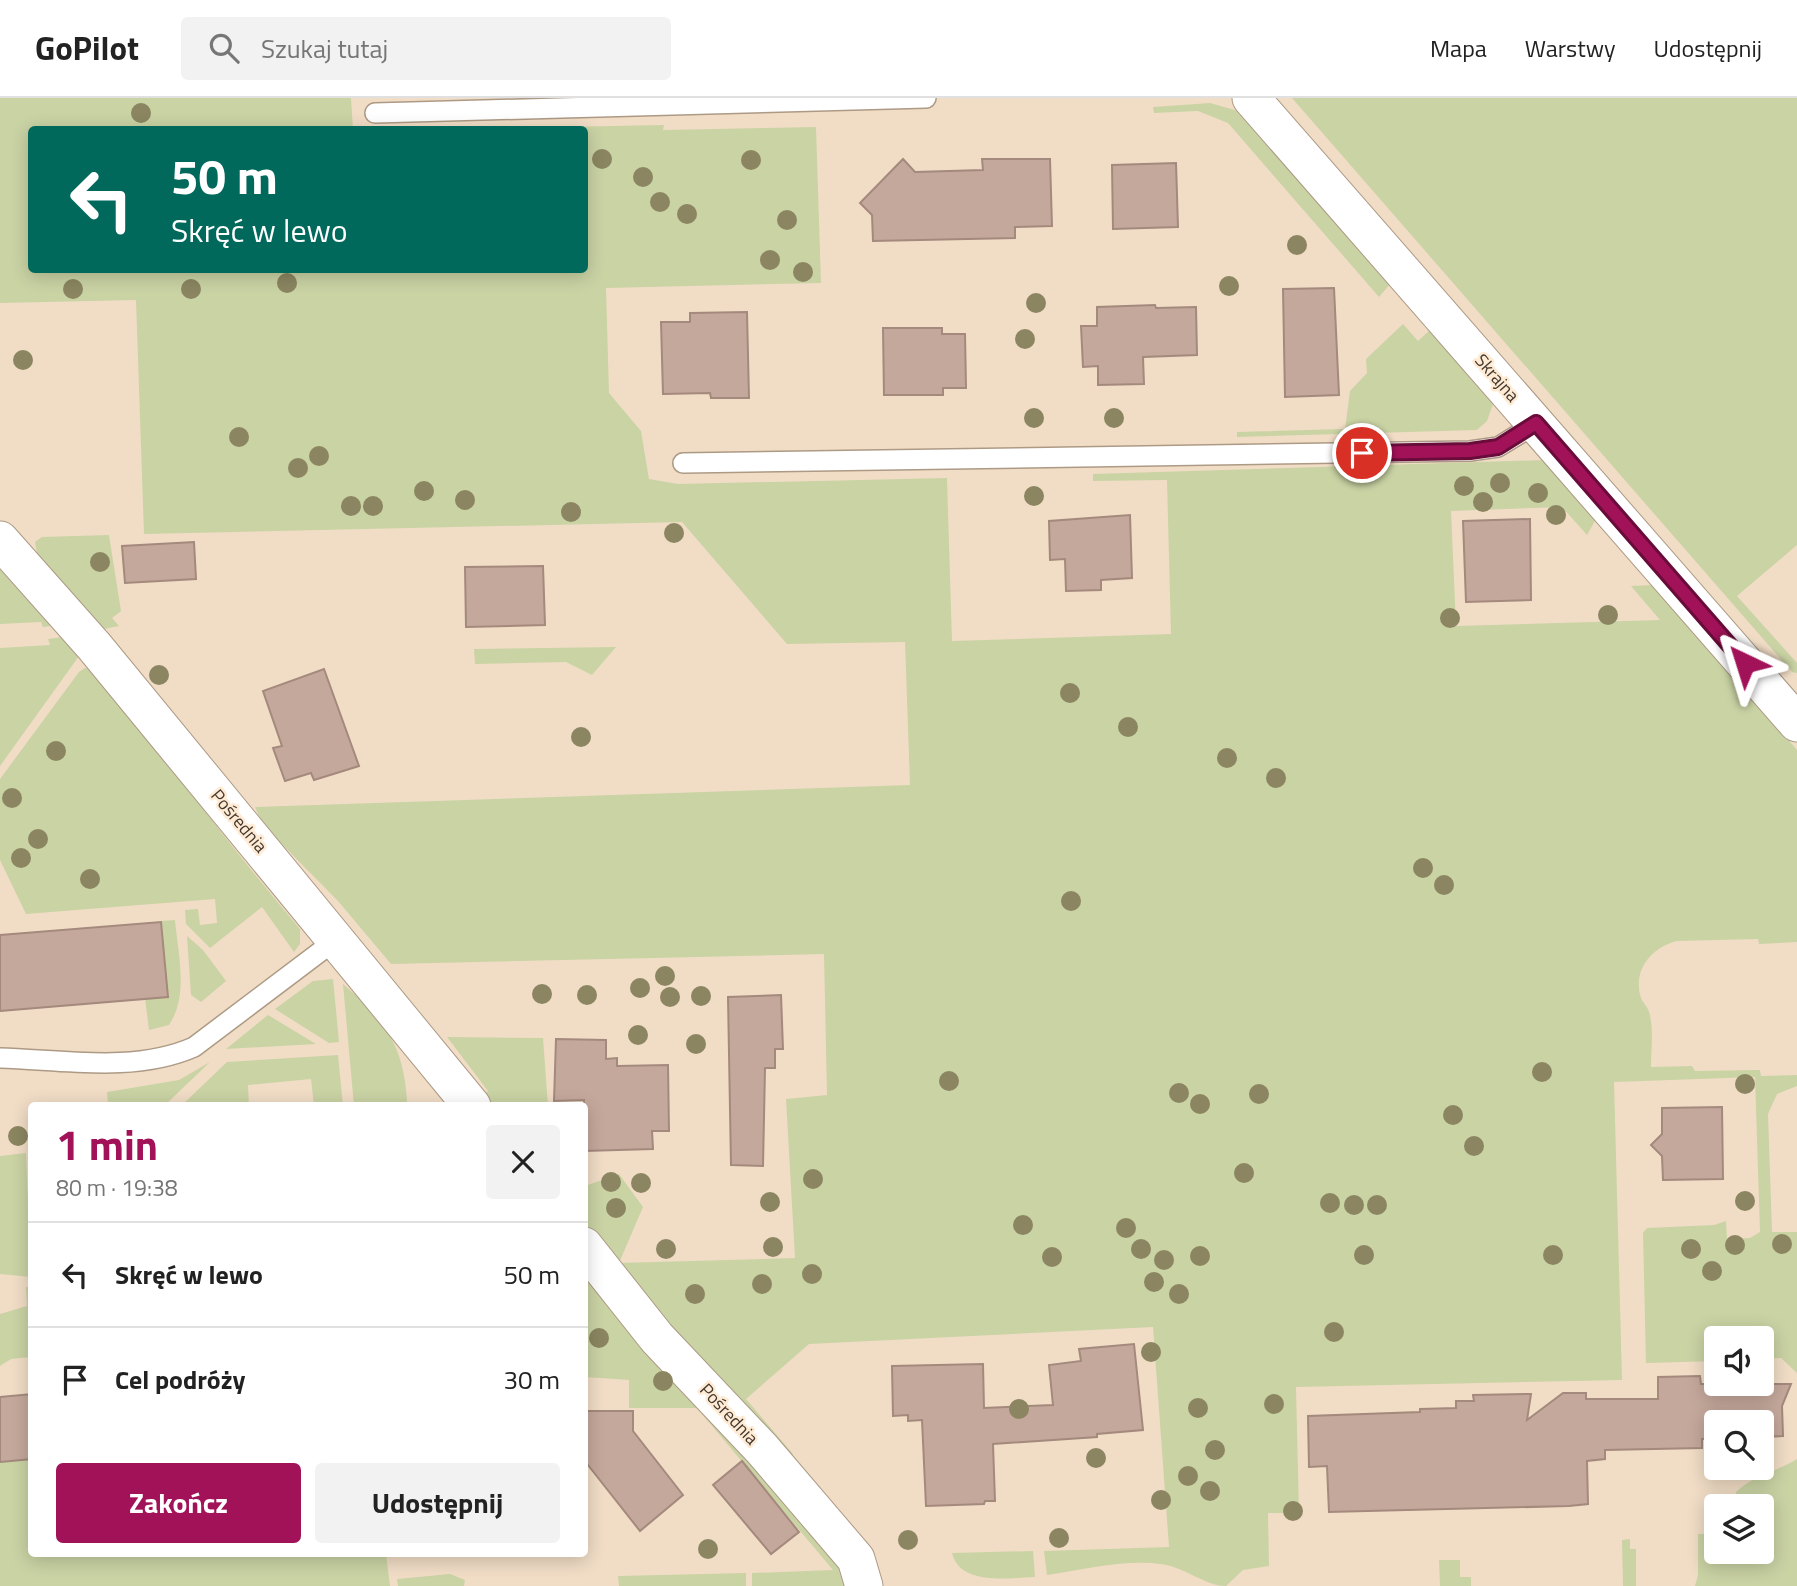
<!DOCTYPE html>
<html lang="pl">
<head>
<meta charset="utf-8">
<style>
  :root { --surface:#fff; --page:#f2f2f2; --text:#222; --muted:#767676; --line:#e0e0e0; --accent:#a21259 }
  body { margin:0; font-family:"Titillium Web",sans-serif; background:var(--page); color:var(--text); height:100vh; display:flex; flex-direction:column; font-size:26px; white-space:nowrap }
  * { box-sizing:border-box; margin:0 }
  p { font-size:23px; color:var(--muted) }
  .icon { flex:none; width:38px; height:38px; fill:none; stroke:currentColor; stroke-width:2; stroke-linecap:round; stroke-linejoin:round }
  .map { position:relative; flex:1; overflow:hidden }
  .drawer { position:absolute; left:28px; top:1004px; width:560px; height:455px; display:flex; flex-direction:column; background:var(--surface); border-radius:7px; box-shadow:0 4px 18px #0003 }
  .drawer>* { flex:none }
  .banner { position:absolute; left:28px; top:28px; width:560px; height:147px; border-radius:7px; box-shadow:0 4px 18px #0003; background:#00695c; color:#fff; overflow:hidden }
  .buttons { position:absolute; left:1704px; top:1228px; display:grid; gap:14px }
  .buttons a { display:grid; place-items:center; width:70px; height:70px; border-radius:7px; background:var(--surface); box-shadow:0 4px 18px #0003; font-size:35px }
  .pin { position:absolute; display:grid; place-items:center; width:60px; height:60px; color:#fff; margin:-30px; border:4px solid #fff; border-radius:50%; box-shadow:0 2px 7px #0007 }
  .me { position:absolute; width:77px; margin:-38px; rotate:319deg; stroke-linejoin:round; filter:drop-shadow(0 0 5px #0008) }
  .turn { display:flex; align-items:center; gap:24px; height:147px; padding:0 28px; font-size:32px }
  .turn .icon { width:91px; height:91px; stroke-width:2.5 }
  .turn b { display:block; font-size:49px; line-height:60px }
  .round { display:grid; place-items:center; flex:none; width:74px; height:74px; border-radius:7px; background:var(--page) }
  .headline { display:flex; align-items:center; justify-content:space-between; height:119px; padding:0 28px }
  h1 { font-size:42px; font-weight:700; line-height:52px; color:var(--accent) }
  .button { display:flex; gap:14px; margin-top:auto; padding:14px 28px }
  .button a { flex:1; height:80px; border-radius:7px; background:var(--accent); color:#fff; font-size:28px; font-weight:700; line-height:80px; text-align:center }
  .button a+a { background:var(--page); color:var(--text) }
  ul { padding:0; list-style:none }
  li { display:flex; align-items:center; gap:21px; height:105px; padding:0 28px; border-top:2px solid var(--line) }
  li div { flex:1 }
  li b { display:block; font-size:26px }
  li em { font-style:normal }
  header { display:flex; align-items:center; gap:42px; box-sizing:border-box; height:98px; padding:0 35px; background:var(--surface); border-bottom:2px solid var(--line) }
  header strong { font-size:33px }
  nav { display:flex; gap:38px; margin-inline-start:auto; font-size:24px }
  .search { width:490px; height:63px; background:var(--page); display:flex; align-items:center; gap:18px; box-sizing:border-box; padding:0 24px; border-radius:7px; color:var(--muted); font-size:26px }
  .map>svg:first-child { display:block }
  .green { fill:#cad3a4 }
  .building { fill:#c5a89c; stroke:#a4897d; stroke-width:2 }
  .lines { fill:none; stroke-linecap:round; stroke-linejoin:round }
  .lane-casing { stroke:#ad9a85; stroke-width:22 }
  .street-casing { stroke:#ad9a85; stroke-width:39 }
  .lane { stroke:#fff; stroke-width:19 }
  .street { stroke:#fff; stroke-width:37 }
  .tree { fill:#8b8661 }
  .route-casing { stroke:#690c3a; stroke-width:18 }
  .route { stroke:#a21259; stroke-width:12 }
  .labels { text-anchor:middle; stroke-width:5; stroke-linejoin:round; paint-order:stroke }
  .street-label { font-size:18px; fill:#413930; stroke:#ffead3 }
</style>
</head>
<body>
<header>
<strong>GoPilot</strong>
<div class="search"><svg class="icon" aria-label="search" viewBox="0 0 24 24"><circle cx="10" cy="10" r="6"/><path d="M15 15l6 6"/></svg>Szukaj tutaj</div>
<nav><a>Mapa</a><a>Warstwy</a><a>Udostępnij</a></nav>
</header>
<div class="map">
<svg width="1797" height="1488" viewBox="0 0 1797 1488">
  <rect width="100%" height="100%" fill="#f1ddc6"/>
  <g class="green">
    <path d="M 0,0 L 351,0 L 353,31 L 32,32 L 32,172 L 584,172 L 584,32 L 447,31 L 664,27 L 663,32 L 816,29 L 821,185 L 606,190 L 609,295 L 641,333 L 649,381 L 678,386 L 947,380 L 952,543 L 1171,536 L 1167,382 L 1093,383 L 1093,376 L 1545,362 L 1596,421 L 1587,437 L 1562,409 L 1451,413 L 1456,528 L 1660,522 L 1631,488 L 1654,487 L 1797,652 L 1797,844 L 1759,846 L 1758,841 L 1677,843 C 1652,849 1632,872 1641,900 C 1643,905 1648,909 1649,914 C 1654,930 1651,952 1651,969 L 1692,968 L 1695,973 L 1760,972 L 1761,978 L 1797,977 L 1797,988 L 1777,996 L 1768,1016 L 1772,1134 L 1797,1134 L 1797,1275 L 1781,1260 L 1762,1261 L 1762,1241 L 1717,1241 L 1717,1263 L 1646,1265 L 1643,1135 L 1647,1130 L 1714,1127 L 1726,1123 L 1727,1141 L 1750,1140 L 1760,1134 L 1755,979 L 1614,984 L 1622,1282 L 1296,1289 L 1299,1415 L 1268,1415 L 1269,1468 L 1243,1472 L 1226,1488 C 1205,1488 1185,1469 1161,1466 C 1124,1461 1083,1472 1047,1477 L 1044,1453 L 1169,1449 L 1153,1229 L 809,1246 L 746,1301 L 793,1356 L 787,1361 L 620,1177 L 585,1129 L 585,1088 L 619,1076 L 643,1109 L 619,1165 L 795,1160 L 786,1001 L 827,997 L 824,856 L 391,866 L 338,803 L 263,727 L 255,709 L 910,687 L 905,544 L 787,546 L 682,424 L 144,436 L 136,202 L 0,205 Z"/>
    <path d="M 1292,0 L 1797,0 L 1797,447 L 1737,498 L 1797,565 L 1797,575 L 1792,574 Z"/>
    <path d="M 1210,5 L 1238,13 L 1391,185 L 1379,199 L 1228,25 L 1198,13 L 1154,15 L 1153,9 Z"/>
    <path d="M 1403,226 L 1418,243 L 1431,231 L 1494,303 L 1487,323 L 1477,332 L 1237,339 L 1237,334 L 1345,331 L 1350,293 L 1367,275 L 1366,261 Z"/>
    <path d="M 109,437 L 121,513 L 112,520 L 119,528 L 104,531 L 96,526 L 37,456 L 35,444 L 42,439 Z"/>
    <path d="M 0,463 L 57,527 L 43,529 L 41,524 L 0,526 Z"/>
    <path d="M 63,539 L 79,558 L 0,668 L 0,550 L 50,547 L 48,541 Z"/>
    <path d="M 616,549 L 592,577 L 566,564 L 475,566 L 474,551 Z"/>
    <path d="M 85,570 L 92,570 C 162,657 228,746 300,831 L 300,846 L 294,854 L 262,809 L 210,850 L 186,826 L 185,812 L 198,811 L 200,827 L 217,825 L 215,801 L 26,816 L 0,762 L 0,681 L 79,574 Z"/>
    <path d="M 175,822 C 178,856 189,897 169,927 L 149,932 L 145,900 L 167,898 L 161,823 Z"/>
    <path d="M 187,838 L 203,852 L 226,883 L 201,904 L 191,897 Z"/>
    <path d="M 333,881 L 339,944 L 329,945 L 275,911 L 313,883 Z"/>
    <path d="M 343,886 C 385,922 404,948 407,1004 L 354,1008 Z"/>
    <path d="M 268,917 L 316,946 L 226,951 Z"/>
    <path d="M 447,939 L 543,940 L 548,1008 L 489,1008 L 482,998 L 488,993 Z"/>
    <path d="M 338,957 L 343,1008 L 314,1008 L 311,981 L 248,987 L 249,1008 L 181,1008 L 227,964 Z"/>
    <path d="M 210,964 L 164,1008 L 108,1008 L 107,994 L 179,982 Z"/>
    <path d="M 26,1055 L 31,1179 L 0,1176 L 0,1058 Z"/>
    <path d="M 584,1170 L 748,1357 L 839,1471 L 845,1488 L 752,1488 L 752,1475 L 833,1472 L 697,1310 L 629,1310 L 629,1282 L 585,1279 Z"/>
    <path d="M 26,1189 L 31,1189 L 31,1259 L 11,1261 L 0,1268 L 0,1216 L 27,1208 Z"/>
    <path d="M 31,1361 L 32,1456 L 386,1456 L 390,1488 L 0,1488 L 0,1364 Z"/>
    <path d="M 1797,1361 L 1797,1488 L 1695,1488 L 1698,1477 L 1698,1436 L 1717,1436 L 1717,1454 L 1762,1454 L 1762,1409 L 1735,1409 L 1736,1394 C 1753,1377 1776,1374 1797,1361 Z"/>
    <path d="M 1630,1441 L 1630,1451 L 1636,1451 L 1636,1488 L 1623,1488 L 1622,1442 Z"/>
    <path d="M 1033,1453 L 1035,1479 C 1008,1480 960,1488 952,1455 Z"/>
    <path d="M 1439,1462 L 1460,1462 L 1460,1479 L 1471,1479 L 1471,1488 L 1440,1488 Z"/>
    <path d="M 746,1475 L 746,1488 L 619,1488 L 618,1478 Z"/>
    <path d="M 450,1476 L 465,1482 L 464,1488 L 398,1488 L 397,1481 Z"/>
  </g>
  <g class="building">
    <path d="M 903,61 L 915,74 L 983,72 L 982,61 L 1050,61 L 1052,128 L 1015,129 L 1015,140 L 873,143 L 872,117 L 860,105 Z"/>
    <path d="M 1176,65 L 1178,129 L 1113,131 L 1112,67 Z"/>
    <path d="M 1334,190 L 1339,297 L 1285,299 L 1283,191 Z"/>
    <path d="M 1155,207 L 1156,210 L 1196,209 L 1197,257 L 1143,259 L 1144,286 L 1098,287 L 1098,268 L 1083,269 L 1081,228 L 1097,228 L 1097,209 Z"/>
    <path d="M 747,214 L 749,300 L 711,300 L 710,295 L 663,296 L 661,224 L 690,224 L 690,215 Z"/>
    <path d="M 883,230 L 942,230 L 942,236 L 965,236 L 966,290 L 943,290 L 943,297 L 884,297 Z"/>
    <path d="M 1130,417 L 1132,480 L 1101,482 L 1101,492 L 1066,493 L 1065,461 L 1050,462 L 1049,423 Z"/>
    <path d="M 1530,421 L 1531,502 L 1466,504 L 1463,423 Z"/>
    <path d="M 194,444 L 196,481 L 125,485 L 122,448 Z"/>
    <path d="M 543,468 L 545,527 L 466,529 L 465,469 Z"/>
    <path d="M 324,571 L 359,668 L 314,682 L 311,675 L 285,683 L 273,650 L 282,648 L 263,593 Z"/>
    <path d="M 161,824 L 168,899 L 0,913 L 0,837 Z"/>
    <path d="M 781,897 L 783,951 L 775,951 L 775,970 L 765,970 L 763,1068 L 731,1067 L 728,899 Z"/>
    <path d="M 556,941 L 606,942 L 606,961 L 617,960 L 617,968 L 668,967 L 669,1033 L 652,1033 L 653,1051 L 584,1053 L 584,1002 L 554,1003 Z"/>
    <path d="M 1722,1009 L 1723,1081 L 1663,1082 L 1662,1058 L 1651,1047 L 1662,1036 L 1662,1010 Z"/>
    <path d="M 1134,1246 L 1143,1332 L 1097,1336 L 1097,1339 L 993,1346 L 995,1403 L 985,1403 L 984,1406 L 926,1408 L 922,1322 L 908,1323 L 908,1317 L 893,1318 L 892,1268 L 983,1266 L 984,1310 L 1053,1307 L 1049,1267 L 1081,1263 L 1079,1251 Z"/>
    <path d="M 1700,1278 L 1701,1286 L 1791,1286 L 1782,1308 L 1783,1338 L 1762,1339 L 1762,1325 L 1717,1325 L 1717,1340 L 1702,1341 L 1702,1350 L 1605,1352 L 1605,1361 L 1587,1363 L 1588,1406 L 1569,1408 L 1329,1414 L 1327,1368 L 1309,1369 L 1308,1318 L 1420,1314 L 1420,1311 L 1456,1310 L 1456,1303 L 1474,1303 L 1473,1297 L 1531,1296 L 1527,1322 L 1563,1295 L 1586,1295 L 1586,1301 L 1658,1301 L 1658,1279 Z"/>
    <path d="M 32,1296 L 32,1361 L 0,1364 L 0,1299 Z"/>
    <path d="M 584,1313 L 633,1313 L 633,1333 L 683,1397 L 640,1433 L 584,1362 Z"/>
    <path d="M 742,1363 L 799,1434 L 771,1456 L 713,1387 Z"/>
  </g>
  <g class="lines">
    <defs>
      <g id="lane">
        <path d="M 375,15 L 926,0"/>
        <path d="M 683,365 L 1470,353 L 1498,349 L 1537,325"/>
        <path d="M 0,960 C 64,962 135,975 194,949 L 337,841"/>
      </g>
      <g id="street">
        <path d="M 1251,0 L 1797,625"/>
        <path d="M 0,442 L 94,548 L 472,1008"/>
        <path d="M 584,1148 L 657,1240 L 762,1351 L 856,1461 L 864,1488"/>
      </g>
    </defs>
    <use href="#lane" class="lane-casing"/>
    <use href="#street" class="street-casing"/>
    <use href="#lane" class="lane"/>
    <use href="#street" class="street"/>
  </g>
  <g class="tree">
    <circle cx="141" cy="15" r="10"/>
    <circle cx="602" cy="61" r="10"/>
    <circle cx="751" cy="62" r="10"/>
    <circle cx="643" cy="79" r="10"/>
    <circle cx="660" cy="104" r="10"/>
    <circle cx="687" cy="116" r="10"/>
    <circle cx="787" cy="122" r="10"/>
    <circle cx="1297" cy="147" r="10"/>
    <circle cx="770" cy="162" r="10"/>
    <circle cx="803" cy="174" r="10"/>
    <circle cx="287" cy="185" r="10"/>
    <circle cx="1229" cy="188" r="10"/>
    <circle cx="73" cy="191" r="10"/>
    <circle cx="191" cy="191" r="10"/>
    <circle cx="1036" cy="205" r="10"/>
    <circle cx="1025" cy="241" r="10"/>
    <circle cx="23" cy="262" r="10"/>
    <circle cx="1034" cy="320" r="10"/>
    <circle cx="1114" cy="320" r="10"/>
    <circle cx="239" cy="339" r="10"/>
    <circle cx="319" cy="358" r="10"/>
    <circle cx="298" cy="370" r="10"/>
    <circle cx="1500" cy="385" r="10"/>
    <circle cx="1464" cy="388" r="10"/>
    <circle cx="424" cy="393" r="10"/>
    <circle cx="1538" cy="395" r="10"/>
    <circle cx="1034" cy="398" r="10"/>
    <circle cx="465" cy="402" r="10"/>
    <circle cx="1483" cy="404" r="10"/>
    <circle cx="351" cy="408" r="10"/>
    <circle cx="373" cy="408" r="10"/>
    <circle cx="571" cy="414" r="10"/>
    <circle cx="1556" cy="417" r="10"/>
    <circle cx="674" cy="435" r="10"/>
    <circle cx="100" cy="464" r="10"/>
    <circle cx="1608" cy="517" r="10"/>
    <circle cx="1450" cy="520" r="10"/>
    <circle cx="159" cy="577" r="10"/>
    <circle cx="1070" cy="595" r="10"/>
    <circle cx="1128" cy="629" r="10"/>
    <circle cx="581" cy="639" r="10"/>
    <circle cx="56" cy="653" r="10"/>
    <circle cx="1227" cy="660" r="10"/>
    <circle cx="1276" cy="680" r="10"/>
    <circle cx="12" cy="700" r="10"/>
    <circle cx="38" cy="741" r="10"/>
    <circle cx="21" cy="760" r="10"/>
    <circle cx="1423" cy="770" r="10"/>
    <circle cx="90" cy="781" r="10"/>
    <circle cx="1444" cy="787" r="10"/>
    <circle cx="1071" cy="803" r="10"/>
    <circle cx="665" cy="878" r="10"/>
    <circle cx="640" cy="890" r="10"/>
    <circle cx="542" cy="896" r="10"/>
    <circle cx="587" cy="897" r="10"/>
    <circle cx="701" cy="898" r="10"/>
    <circle cx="670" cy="899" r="10"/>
    <circle cx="638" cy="937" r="10"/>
    <circle cx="696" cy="946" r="10"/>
    <circle cx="1542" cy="974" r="10"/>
    <circle cx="949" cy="983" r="10"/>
    <circle cx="1745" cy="986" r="10"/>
    <circle cx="1179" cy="995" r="10"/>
    <circle cx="1259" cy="996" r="10"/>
    <circle cx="1200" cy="1006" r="10"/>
    <circle cx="1453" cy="1017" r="10"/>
    <circle cx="18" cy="1038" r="10"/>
    <circle cx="1474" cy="1048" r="10"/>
    <circle cx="1244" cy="1075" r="10"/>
    <circle cx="813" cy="1081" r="10"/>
    <circle cx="611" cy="1084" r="10"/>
    <circle cx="641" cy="1085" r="10"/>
    <circle cx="1745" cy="1103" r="10"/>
    <circle cx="770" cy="1104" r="10"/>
    <circle cx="1330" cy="1105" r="10"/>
    <circle cx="1354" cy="1107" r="10"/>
    <circle cx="1377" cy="1107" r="10"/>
    <circle cx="616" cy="1110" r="10"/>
    <circle cx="1023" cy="1127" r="10"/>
    <circle cx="1126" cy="1130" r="10"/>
    <circle cx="1782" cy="1146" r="10"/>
    <circle cx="1735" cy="1147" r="10"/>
    <circle cx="773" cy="1149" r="10"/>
    <circle cx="666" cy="1151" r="10"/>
    <circle cx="1141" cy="1151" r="10"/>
    <circle cx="1691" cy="1151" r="10"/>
    <circle cx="1364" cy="1157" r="10"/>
    <circle cx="1553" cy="1157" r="10"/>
    <circle cx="1200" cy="1158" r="10"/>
    <circle cx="1052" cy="1159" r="10"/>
    <circle cx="1164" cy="1162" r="10"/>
    <circle cx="1712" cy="1173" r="10"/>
    <circle cx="812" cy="1176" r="10"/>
    <circle cx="1154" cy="1184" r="10"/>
    <circle cx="762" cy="1186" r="10"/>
    <circle cx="695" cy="1196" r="10"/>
    <circle cx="1179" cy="1196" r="10"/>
    <circle cx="1334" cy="1234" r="10"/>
    <circle cx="599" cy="1240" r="10"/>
    <circle cx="1151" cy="1254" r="10"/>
    <circle cx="663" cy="1283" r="10"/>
    <circle cx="1274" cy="1306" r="10"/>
    <circle cx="1198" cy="1310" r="10"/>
    <circle cx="1019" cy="1311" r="10"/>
    <circle cx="1215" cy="1352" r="10"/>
    <circle cx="1096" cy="1360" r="10"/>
    <circle cx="1188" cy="1378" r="10"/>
    <circle cx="1210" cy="1393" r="10"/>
    <circle cx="1161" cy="1402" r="10"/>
    <circle cx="1293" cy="1413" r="10"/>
    <circle cx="1059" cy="1440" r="10"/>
    <circle cx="908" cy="1442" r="10"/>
    <circle cx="708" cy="1451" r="10"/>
  </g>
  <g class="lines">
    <defs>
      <path id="route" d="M 1362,355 L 1470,353 L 1498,349 L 1536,325 L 1745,565"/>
    </defs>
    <use href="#route" class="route-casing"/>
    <use href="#route" class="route"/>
  </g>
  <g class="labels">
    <g class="street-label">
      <text transform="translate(1497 280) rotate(49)" y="6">Skrajna</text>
      <text transform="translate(239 723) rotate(50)" y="6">Pośrednia</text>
      <text transform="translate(729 1316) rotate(47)" y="6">Pośrednia</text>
    </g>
  </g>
</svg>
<div class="buttons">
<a><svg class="icon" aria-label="sound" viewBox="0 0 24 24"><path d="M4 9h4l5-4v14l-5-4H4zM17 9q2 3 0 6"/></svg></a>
<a><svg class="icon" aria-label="search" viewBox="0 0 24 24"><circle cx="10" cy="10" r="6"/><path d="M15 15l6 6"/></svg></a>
<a><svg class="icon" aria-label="layers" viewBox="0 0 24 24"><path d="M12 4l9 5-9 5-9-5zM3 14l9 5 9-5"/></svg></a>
</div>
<div class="pin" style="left:1362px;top:355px;background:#d93025"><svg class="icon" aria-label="arrive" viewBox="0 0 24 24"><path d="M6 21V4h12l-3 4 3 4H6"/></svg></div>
<svg class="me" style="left:1745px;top:565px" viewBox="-20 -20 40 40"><path d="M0-17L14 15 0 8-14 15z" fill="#a21259" stroke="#fff" stroke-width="4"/></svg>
<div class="banner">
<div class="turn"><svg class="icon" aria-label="left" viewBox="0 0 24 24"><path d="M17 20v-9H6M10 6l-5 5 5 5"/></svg><div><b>50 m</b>Skręć w lewo</div></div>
</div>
<section class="drawer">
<div class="headline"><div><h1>1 min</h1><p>80 m · 19:38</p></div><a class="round"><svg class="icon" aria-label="close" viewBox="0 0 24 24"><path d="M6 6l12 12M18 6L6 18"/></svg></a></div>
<ul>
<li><svg class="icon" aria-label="left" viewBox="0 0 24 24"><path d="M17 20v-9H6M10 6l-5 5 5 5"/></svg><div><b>Skręć w lewo</b></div><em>50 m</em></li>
<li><svg class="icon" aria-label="arrive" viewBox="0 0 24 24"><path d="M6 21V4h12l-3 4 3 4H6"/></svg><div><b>Cel podróży</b></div><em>30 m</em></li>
</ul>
<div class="button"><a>Zakończ</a><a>Udostępnij</a></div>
</section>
</div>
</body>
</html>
